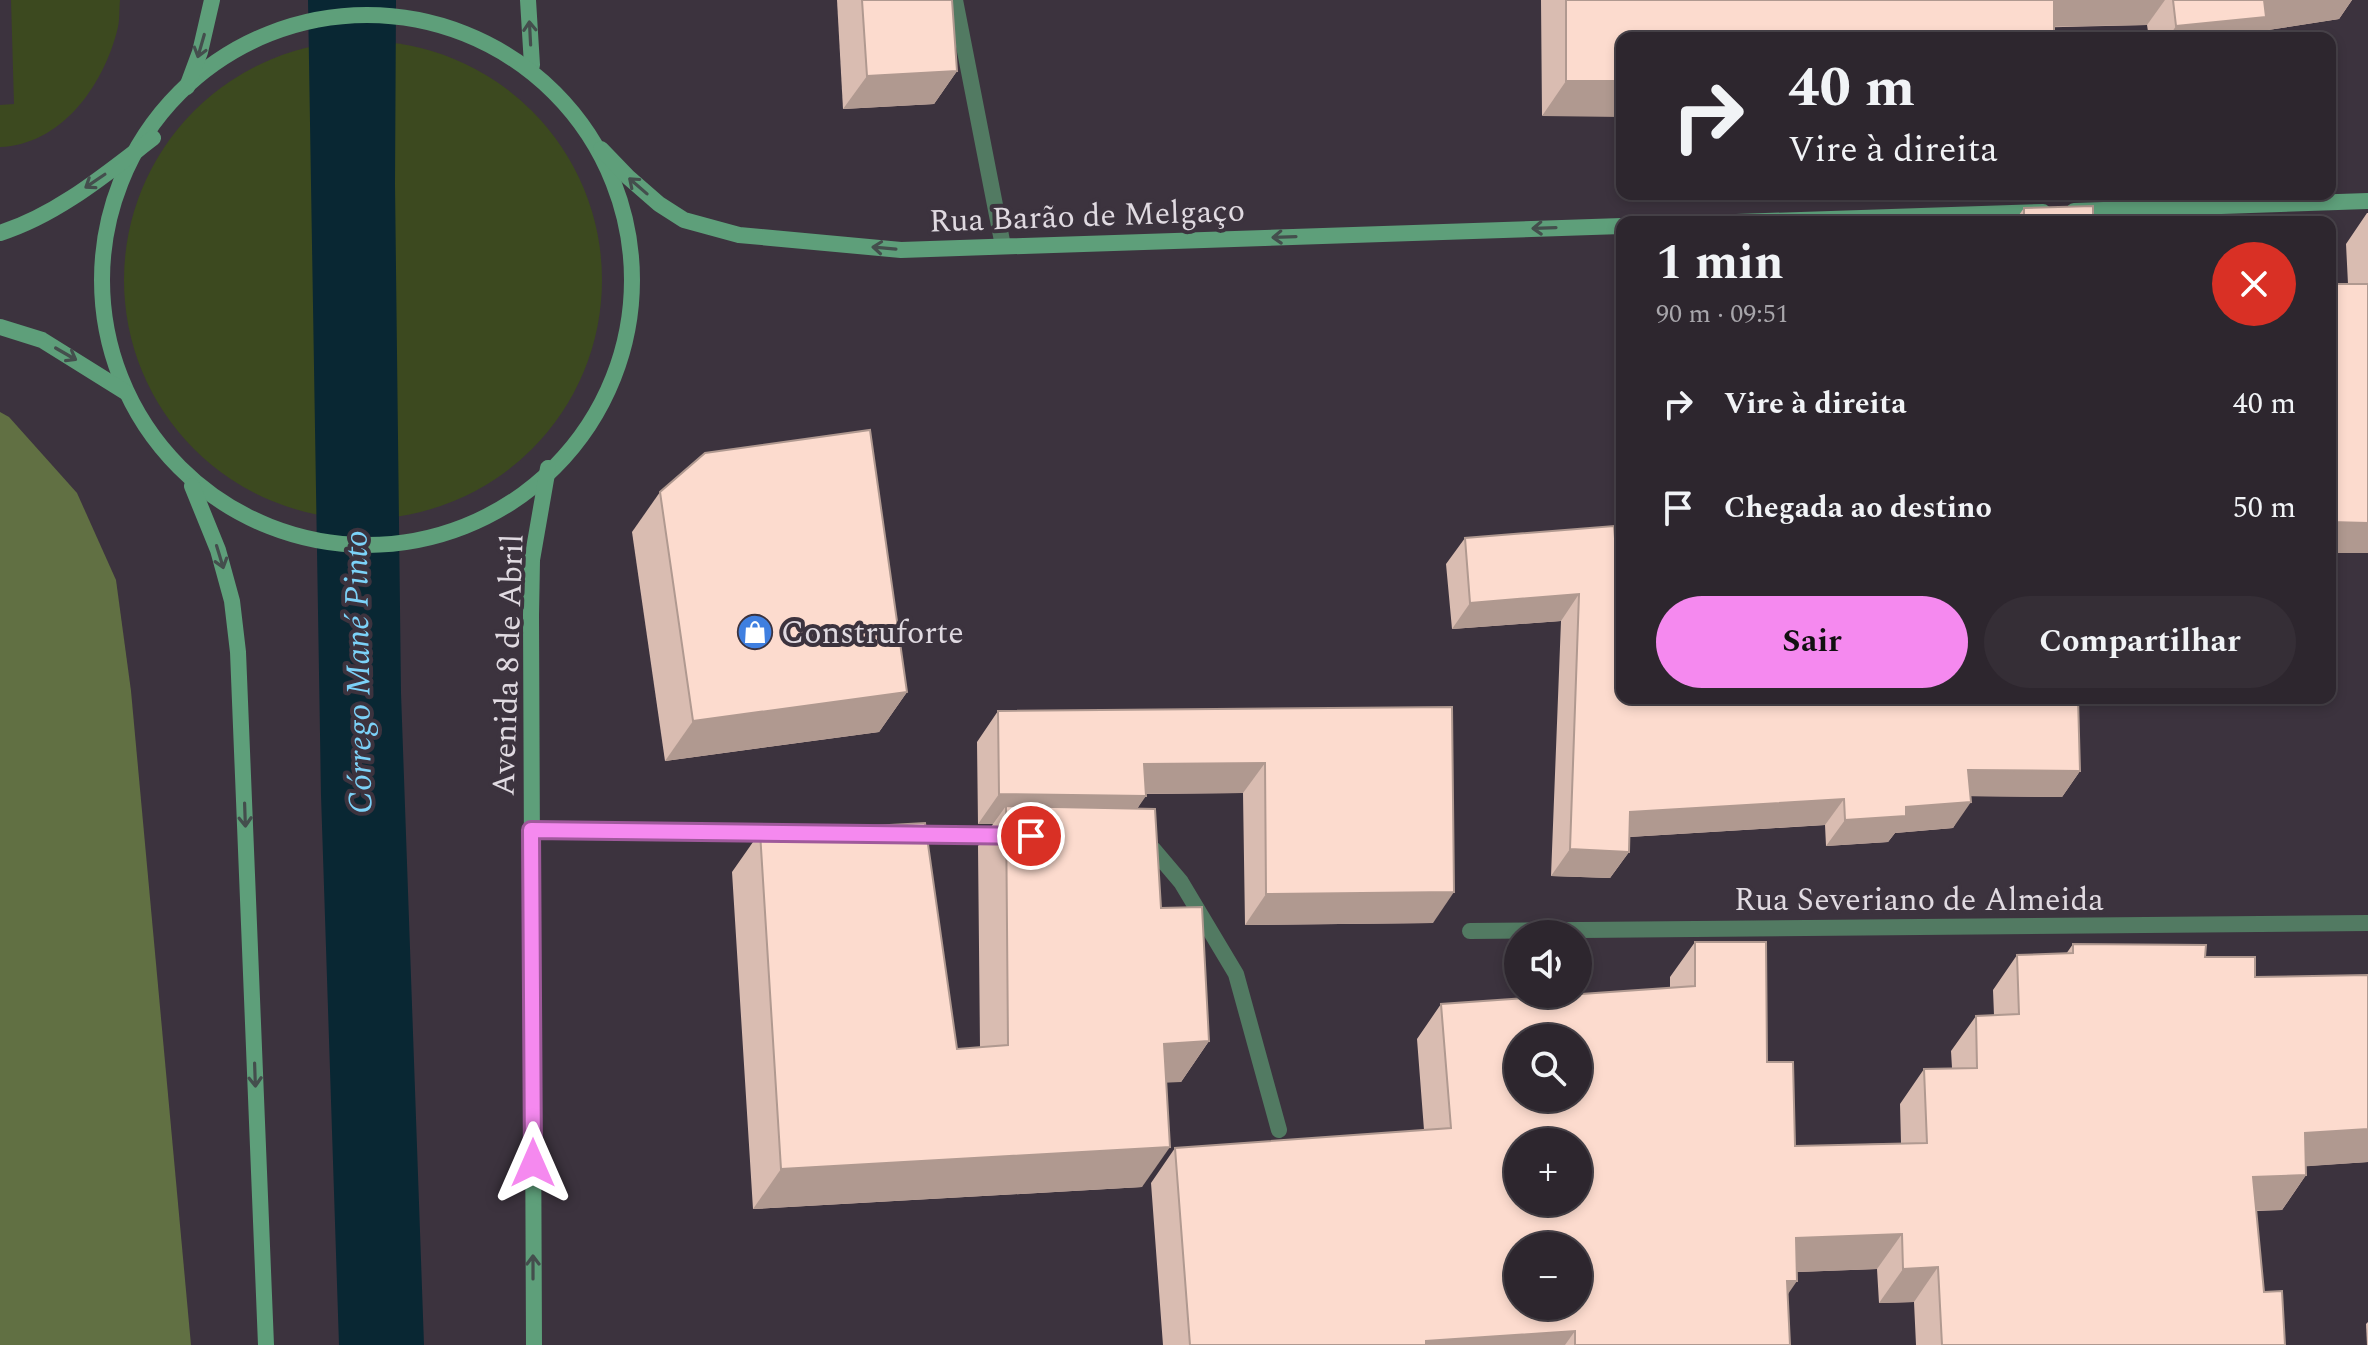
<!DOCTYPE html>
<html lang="pt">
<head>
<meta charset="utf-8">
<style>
  :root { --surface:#2d262e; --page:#352e36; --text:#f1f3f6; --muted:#a7a5aa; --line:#48434a; --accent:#f589ef }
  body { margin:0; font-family:Spectral,serif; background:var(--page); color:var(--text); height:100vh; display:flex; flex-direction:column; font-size:30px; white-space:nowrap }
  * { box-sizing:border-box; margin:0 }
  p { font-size:26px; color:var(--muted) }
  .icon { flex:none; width:44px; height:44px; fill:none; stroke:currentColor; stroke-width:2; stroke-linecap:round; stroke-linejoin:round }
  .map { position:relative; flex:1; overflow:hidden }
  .side { position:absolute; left:1616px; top:216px; width:720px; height:488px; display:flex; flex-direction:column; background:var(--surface); border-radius:16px; box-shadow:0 4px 12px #0003,0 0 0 2px var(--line) }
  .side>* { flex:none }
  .guide { position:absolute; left:1616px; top:32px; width:720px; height:168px; border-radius:16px; box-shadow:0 4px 12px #0003,0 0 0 2px var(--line); background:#2d262e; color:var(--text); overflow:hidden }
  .buttons { position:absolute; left:1504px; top:920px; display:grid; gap:16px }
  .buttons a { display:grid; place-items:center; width:88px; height:88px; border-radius:50%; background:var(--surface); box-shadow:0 4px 12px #0003,0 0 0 2px var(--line); font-size:40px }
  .pin { position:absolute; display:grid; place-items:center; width:68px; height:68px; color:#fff; margin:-34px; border:4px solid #fff; border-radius:50%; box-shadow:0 2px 8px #0007 }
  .me { position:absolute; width:88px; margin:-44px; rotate:0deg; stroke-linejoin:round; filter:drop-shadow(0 0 6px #0008) }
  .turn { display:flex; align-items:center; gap:28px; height:168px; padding:0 40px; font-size:36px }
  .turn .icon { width:104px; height:104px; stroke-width:2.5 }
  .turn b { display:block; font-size:56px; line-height:68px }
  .round { display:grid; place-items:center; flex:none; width:84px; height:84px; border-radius:42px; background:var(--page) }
  .headline { display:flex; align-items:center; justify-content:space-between; height:136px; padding:0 40px }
  h1 { font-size:48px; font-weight:700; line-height:60px }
  .button { display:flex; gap:16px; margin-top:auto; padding:16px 40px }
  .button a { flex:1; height:92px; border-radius:48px; background:var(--accent); color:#111; font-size:32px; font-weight:700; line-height:92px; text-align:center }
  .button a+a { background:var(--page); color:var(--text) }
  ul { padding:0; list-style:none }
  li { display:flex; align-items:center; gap:24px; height:104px; padding:0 40px }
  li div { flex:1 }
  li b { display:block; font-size:30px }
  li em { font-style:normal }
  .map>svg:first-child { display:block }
  .green { fill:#3c491f }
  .forest { fill:#617043 }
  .water { fill:#092733 }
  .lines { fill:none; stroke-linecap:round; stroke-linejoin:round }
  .lane { stroke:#527a62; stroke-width:16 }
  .street { stroke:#527a62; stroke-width:16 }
  .secondary { stroke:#5e9f7a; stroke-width:16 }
  .wall { fill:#d9bcb1 }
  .shaded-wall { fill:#b09990 }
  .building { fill:#fcdbce; stroke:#b09990; stroke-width:2; fill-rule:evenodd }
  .oneway { stroke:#444e4d }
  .route-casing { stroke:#9f599b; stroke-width:20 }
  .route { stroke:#f589ef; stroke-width:14 }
  .labels { text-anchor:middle; stroke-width:8; stroke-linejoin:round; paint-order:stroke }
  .street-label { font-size:32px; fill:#e0dae1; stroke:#3c333e }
  .poi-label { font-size:32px; fill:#e0dae1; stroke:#3c333e; text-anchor:start }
  .water-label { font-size:34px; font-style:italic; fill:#7cd2f8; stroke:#3c333e }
</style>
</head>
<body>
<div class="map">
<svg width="2368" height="1345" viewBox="0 0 2368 1345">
  <rect width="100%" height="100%" fill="#3c333e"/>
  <g class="green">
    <path d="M 11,0 L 120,0 C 119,10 120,22 117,31 C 103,86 61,145 0,147 L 0,105 L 14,104 Z"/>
    <circle cx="363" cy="280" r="239"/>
  </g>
  <path class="forest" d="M 0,412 L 9,417 L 77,493 L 116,580 L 131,691 L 191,1345 L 0,1345 Z"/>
  <path class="water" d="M 308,0 L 396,0 L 395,184 L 401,693 L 424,1345 L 339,1345 L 321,795 Z"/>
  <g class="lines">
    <g class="lane">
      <path d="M 955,0 L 1003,246"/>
      <path d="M 531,830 L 782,833"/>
      <path d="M 905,834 L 1006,836"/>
      <path d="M 1140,843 L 1153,849 L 1181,882 L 1236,974 L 1279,1130"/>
    </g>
    <path class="street" d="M 1470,931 L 2368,923"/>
    <g class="secondary">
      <path d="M 528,0 L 532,65"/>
      <circle cx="367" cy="280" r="265"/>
      <path d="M 187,87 L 200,52 L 212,0"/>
      <path d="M 601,149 L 628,177 L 659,204 L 684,220 L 739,235 L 901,250 L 1622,226"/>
      <path d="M 2074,211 L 2368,201"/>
      <path d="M 1736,222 L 2043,212"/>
      <path d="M 0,233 C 57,215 106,174 153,138"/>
      <path d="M 0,327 L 42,340 L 127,393"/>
      <path d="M 192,486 L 218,550 L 232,601 L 238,652 L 266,1345"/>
      <path d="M 534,1345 L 531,615 L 532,560 L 548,468"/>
    </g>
  </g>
  <g class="wall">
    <path d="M 837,0 L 952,0 L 957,71 L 934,104 L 843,109 Z"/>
    <path d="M 1541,0 L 2352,0 L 2339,19 L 2255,32 L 2251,38 L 2149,38 L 2147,25 L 1622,38 L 1542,116 Z"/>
    <path d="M 2024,208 L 2093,221 L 2140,222 L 2014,222 Z"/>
    <path d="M 2367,213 L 2368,213 L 2368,553 L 2330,553 L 2330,284 L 2348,284 L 2346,244 Z"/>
    <path d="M 660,492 L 907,692 L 879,732 L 665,761 L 632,532 Z"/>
    <path d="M 1465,538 L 1619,588 L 2080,771 L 2062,797 L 1970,796 L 1953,828 L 1895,833 L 1888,842 L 1826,846 L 1825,825 L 1629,837 L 1629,852 L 1610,878 L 1551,876 L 1561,621 L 1452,629 L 1446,564 Z"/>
    <path d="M 1452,707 L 1433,923 L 1245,925 L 1243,793 L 1146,794 L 1137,809 L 1161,908 L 1209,1041 L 1181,1082 L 1166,1082 L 1142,1187 L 753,1209 L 732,872 L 760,832 L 957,1049 L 980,1047 L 978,846 L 993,824 L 978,824 L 977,742 L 998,711 Z"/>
    <path d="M 1695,942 L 1767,1062 L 1795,1146 L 1901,1143 L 1900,1104 L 1924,1069 L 1952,1068 L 1951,1051 L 1976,1016 L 1994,1015 L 1993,990 L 2017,955 L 2066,954 L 2073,944 L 2205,957 L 2255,977 L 2368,1162 L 2306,1166 L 2306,1175 L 2282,1210 L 2256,1211 L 2264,1292 L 2285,1345 L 1916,1345 L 1914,1302 L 1879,1303 L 1877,1269 L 1797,1272 L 1787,1295 L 1790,1345 L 1163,1345 L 1151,1183 L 1175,1148 L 1424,1130 L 1417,1039 L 1441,1004 L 1670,988 L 1670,977 Z"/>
    <path d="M 2368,1322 L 2368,1345 L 2367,1345 L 2366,1324 Z"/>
  </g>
  <g class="shaded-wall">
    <path d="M 2048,0 L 2165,0 L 2147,25 L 2029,27 Z"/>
    <path d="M 2264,0 L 2352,0 L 2339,19 L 2255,32 L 2251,38 L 2168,38 L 2176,26 Z"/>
    <path d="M 957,71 L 934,104 L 843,109 L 867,76 Z"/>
    <path d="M 1566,81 L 1622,81 L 1622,117 L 1542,116 Z"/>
    <path d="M 2330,522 L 2368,523 L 2368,553 L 2330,553 Z"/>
    <path d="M 1579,594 L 1561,621 L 1452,629 L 1470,603 Z"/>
    <path d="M 907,692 L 879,732 L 665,761 L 693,721 Z"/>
    <path d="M 1265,763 L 1243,793 L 1123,794 L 1144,764 Z"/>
    <path d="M 1968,770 L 2080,771 L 2062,797 L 1950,796 Z"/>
    <path d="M 999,794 L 1146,796 L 1125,826 L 1006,806 L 993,824 L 978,824 Z"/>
    <path d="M 1844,799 L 1825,825 L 1612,838 L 1630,812 Z"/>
    <path d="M 1971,802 L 1953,828 L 1895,833 L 1888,842 L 1826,846 L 1845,820 L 1906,807 Z"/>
    <path d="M 1570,849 L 1629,852 L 1610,878 L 1551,876 Z"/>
    <path d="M 1454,892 L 1433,923 L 1245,925 L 1266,894 Z"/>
    <path d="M 1209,1041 L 1181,1082 L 1136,1084 L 1164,1044 Z"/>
    <path d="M 2368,1129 L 2368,1162 L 2281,1168 L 2305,1133 Z"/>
    <path d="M 1170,1147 L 1142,1187 L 753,1209 L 781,1169 Z"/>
    <path d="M 2306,1175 L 2282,1210 L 2229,1211 L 2253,1177 Z"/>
    <path d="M 1902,1234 L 1877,1269 L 1772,1273 L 1796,1238 Z"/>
    <path d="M 1938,1267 L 1914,1302 L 1879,1303 L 1903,1269 Z"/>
    <path d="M 1787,1281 L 1797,1281 L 1773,1316 Z"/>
    <path d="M 1575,1331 L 1565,1345 L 1423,1345 L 1426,1341 Z"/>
  </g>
  <g class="building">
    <path d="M 862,0 L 952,0 L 957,71 L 867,76 Z"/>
    <path d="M 1566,0 L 2054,0 L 2054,38 L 1622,38 L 1622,81 L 1566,81 Z"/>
    <path d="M 2173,0 L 2264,0 L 2266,17 L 2176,26 Z"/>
    <path d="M 2093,206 L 2093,221 L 2140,222 L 2024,222 L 2024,208 Z"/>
    <path d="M 2330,284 L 2368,284 L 2368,523 L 2330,522 Z"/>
    <path d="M 870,430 L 907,692 L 693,721 L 660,492 L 705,453 Z"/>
    <path d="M 1614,526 L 1619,588 L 1622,588 L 1622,698 L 2078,698 L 2080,771 L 1968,770 L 1971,802 L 1906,807 L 1906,816 L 1845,820 L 1844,799 L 1630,812 L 1629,852 L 1570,849 L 1579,594 L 1470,603 L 1465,538 Z"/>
    <path d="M 1452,707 L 1454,892 L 1266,894 L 1265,763 L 1144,764 L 1146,796 L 999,794 L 998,711 Z"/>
    <path d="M 1006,806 L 1155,809 L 1161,908 L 1202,907 L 1209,1041 L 1164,1044 L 1170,1147 L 781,1169 L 760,832 L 925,823 L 957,1049 L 1008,1045 Z"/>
    <path d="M 1695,942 L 1766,942 L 1767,1062 L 1793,1062 L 1795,1146 L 1927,1143 L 1924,1069 L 1977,1068 L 1976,1016 L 2019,1014 L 2017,955 L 2073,953 L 2073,944 L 2206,945 L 2205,957 L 2255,957 L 2255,977 L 2368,975 L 2368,1129 L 2305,1133 L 2306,1175 L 2253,1177 L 2264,1292 L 2282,1291 L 2285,1345 L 1942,1345 L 1938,1267 L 1903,1269 L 1902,1234 L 1796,1238 L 1797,1281 L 1787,1281 L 1790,1345 L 1575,1345 L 1575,1331 L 1426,1341 L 1426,1345 L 1190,1345 L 1175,1148 L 1451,1128 L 1441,1004 L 1695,986 ZM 1518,1038 L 1578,1038 L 1578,1098 L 1518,1098 ZM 1518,1142 L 1578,1142 L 1578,1202 L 1518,1202 ZM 1518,1246 L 1578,1246 L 1578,1306 L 1518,1306 Z"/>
  </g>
  <defs><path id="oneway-shaft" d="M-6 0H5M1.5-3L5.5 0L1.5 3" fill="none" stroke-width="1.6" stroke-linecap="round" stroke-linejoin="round" transform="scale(2)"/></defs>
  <g class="oneway">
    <use href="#oneway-shaft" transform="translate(530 33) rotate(-93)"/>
    <use href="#oneway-shaft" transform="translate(201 46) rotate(106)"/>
    <use href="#oneway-shaft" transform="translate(95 181) rotate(146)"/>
    <use href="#oneway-shaft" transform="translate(638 186) rotate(-139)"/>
    <use href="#oneway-shaft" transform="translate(1544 228) rotate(178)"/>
    <use href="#oneway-shaft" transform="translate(1284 237) rotate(178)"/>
    <use href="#oneway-shaft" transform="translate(884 248) rotate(-175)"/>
    <use href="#oneway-shaft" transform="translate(66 354) rotate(30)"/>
    <use href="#oneway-shaft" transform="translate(220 557) rotate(73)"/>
    <use href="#oneway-shaft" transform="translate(245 815) rotate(88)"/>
    <use href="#oneway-shaft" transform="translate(255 1075) rotate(88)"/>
    <use href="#oneway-shaft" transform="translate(533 1267) rotate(-90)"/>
  </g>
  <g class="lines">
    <defs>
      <path id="route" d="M 533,1163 L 531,830 L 1031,836"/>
    </defs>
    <use href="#route" class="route-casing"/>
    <use href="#route" class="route"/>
  </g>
  <defs>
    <symbol id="shop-disc" viewBox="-11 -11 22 22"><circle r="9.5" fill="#3f7fe0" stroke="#3c333e"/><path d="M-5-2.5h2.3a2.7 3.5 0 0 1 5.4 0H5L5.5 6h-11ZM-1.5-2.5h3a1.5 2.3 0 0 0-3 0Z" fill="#fff"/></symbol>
  </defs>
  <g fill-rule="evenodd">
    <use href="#shop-disc" x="735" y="612" width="40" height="40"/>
  </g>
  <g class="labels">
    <g class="street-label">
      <text transform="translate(1087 215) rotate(-2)" y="11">Rua Barão de Melgaço</text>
      <text transform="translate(507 665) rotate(-88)" y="11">Avenida 8 de Abril</text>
      <text x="1919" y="910">Rua Severiano de Almeida</text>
    </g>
    <g class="poi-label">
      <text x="781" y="643">Construforte</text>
    </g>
    <g class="water-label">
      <text transform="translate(357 672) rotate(-91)" y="12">Córrego Mané Pinto</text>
    </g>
  </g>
</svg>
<div class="buttons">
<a><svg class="icon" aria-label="sound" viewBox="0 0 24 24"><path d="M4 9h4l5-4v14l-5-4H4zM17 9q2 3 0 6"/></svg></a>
<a><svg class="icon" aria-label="search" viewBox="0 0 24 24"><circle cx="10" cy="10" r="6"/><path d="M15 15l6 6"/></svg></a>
<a>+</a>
<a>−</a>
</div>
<div class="pin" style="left:1031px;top:836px;background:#d93025"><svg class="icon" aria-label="arrive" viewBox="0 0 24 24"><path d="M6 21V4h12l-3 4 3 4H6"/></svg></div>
<svg class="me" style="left:533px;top:1163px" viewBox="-20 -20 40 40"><path d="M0-17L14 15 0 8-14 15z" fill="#f589ef" stroke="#fff" stroke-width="4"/></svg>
<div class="guide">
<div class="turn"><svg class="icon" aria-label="right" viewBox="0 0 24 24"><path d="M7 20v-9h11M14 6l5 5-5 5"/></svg><div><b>40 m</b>Vire à direita</div></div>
</div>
<section class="side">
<div class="headline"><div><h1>1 min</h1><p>90 m · 09:51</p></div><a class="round" style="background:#d93025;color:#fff"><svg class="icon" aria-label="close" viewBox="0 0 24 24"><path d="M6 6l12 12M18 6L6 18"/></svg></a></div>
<ul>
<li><svg class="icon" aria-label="right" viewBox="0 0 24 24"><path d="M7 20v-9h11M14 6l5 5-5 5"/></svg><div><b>Vire à direita</b></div><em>40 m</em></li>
<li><svg class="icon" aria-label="arrive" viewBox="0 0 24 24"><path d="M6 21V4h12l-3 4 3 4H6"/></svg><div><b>Chegada ao destino</b></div><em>50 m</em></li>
</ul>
<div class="button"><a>Sair</a><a>Compartilhar</a></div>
</section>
</div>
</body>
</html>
